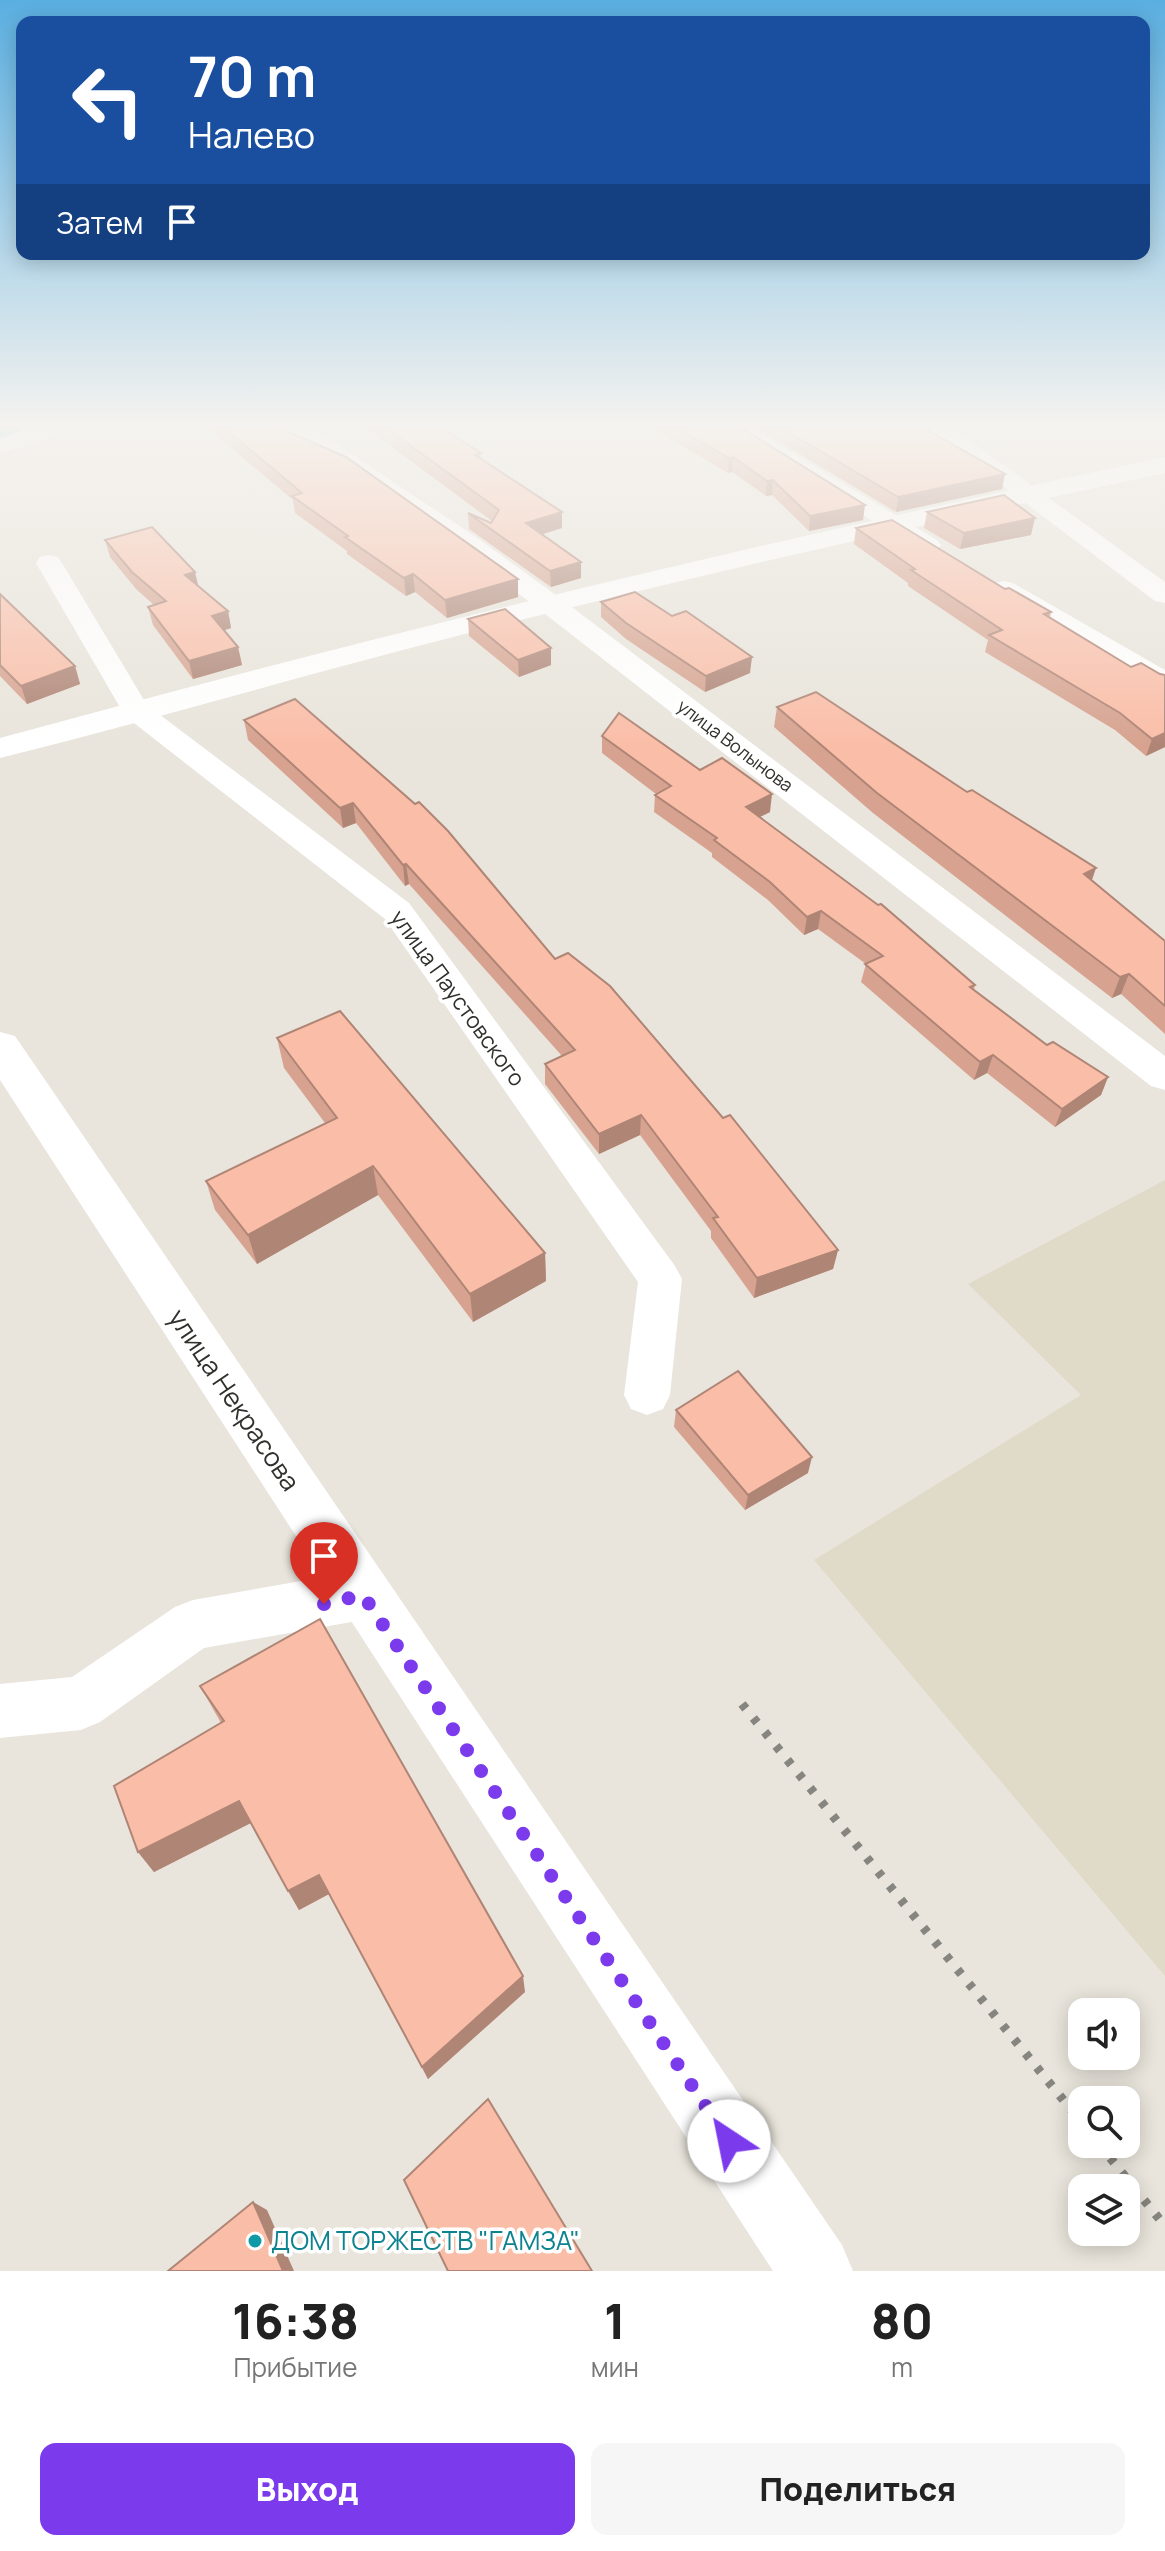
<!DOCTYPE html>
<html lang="ru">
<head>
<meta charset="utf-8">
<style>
  :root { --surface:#fff; --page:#f6f6f6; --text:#222; --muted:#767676; --accent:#7c3aed }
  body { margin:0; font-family:Manrope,sans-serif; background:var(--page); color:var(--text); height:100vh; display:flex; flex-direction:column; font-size:30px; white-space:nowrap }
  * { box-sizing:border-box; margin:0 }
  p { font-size:26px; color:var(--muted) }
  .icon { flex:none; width:44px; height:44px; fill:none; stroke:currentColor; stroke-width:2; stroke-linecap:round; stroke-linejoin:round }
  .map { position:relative; height:2271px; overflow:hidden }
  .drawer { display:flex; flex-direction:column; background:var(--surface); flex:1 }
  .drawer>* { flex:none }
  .top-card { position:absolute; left:16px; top:16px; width:1134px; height:244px; border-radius:16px; box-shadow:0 4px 20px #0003; background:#1a4fa0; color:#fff; overflow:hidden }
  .buttons { position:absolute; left:1068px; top:1998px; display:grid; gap:16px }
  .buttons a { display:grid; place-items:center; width:72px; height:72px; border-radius:16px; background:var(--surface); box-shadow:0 4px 20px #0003; font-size:40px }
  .pin { position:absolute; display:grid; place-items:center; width:68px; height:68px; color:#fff; margin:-82px -34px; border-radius:50% 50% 50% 0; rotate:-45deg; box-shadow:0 0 8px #0007 }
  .pin .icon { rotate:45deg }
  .me { position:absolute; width:88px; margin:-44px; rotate:326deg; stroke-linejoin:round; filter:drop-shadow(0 0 6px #0008) }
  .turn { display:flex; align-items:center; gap:28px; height:168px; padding:0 40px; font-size:36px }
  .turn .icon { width:104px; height:104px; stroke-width:2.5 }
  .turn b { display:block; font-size:56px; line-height:68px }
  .then { display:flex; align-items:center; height:76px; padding:0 40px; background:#0003; gap:16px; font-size:30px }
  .eta { display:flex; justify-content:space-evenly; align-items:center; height:136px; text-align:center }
  .eta b { font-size:48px; font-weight:800; line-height:56px }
  .cta { display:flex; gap:16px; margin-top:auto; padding:16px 40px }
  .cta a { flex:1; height:92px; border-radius:16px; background:var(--accent); color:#fff; font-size:32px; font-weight:800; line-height:92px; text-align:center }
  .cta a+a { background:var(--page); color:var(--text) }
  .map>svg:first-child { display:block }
  .built { fill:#e0dac9 }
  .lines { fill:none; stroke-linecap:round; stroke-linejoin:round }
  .canal { fill:#25a7d7; fill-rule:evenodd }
  .street { fill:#fff; fill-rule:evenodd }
  .secondary { fill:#fff; fill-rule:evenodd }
  .rail { stroke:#87857f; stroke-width:9; stroke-dasharray:6 12; stroke-linecap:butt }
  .wall { fill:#d7a390 }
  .shaded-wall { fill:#af8576 }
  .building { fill:#fabea8; stroke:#af8576; stroke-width:2 }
  .route { stroke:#7c3aed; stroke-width:14; stroke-dasharray:0 25.2 }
  .culture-dot { fill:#0f9aa8; stroke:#fff; stroke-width:3 }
  .labels { text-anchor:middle; stroke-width:7; stroke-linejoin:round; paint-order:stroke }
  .far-street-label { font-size:18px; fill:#31302c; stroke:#fff }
  .street-label { font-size:22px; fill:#31302c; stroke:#fff }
  .near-street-label { font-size:26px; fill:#31302c; stroke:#fff }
  .near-culture-label { font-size:26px; fill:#0d838f; stroke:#fff; text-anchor:start }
</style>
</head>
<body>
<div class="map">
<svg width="1165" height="2271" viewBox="0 0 1165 2271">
  <rect width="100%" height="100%" fill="#e9e5dc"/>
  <path class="built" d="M 1165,1180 L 1165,1976 L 814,1560 L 1081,1395 L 968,1284 Z"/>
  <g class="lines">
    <path class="canal" d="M 0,427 L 24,427 L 20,432 L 0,438 Z"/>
    <g class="street">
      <path d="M 34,427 L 66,427 L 63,432 L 0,454 L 0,439 Z"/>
      <path d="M 285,427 L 311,427 L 476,537 L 560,598 L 1165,1056 L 1165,1090 L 1151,1086 L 540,610 L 458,547 Z"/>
      <path d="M 722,427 L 749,427 L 937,540 L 941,545 L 937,550 L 919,550 Z"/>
      <path d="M 925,427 L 951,427 L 1165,582 L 1165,603 L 1155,601 Z"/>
      <path d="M 49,555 L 58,557 L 62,563 L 147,705 L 409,903 L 675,1266 L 682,1279 L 670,1395 L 663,1409 L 647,1415 L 631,1409 L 624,1395 L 638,1282 L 385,919 L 125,716 L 36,563 L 40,557 Z"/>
      <path d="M 1004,581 L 1013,583 L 1165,670 L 1165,691 L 1155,688 L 995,595 L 991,589 L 995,583 Z"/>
      <path d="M 363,1570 L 381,1578 L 389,1595 L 381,1612 L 363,1620 L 204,1648 L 100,1722 L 81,1730 L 0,1738 L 0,1684 L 72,1677 L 175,1607 L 193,1600 Z"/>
    </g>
    <g class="secondary">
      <path d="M 1165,457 L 1165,473 C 924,524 684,578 445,639 C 296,677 149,721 0,758 L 0,738 C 386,632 774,539 1165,457 Z"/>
      <path d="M 0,1032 L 15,1036 L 842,2245 L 853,2271 L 773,2271 L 0,1080 Z"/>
    </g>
    <g class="rail">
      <path d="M 742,1704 L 1082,2123"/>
      <path d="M 1099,2144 L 1165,2226"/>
    </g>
  </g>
  <g class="wall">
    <path d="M 206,427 L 277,427 L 518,579 L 518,597 L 447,618 L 415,592 L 406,596 L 347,554 L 347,551 L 295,513 L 293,500 Z"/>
    <path d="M 365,427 L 439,427 L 481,453 L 481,460 L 562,528 L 542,534 L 581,578 L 551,587 L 469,529 L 468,513 L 491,523 L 492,521 Z"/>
    <path d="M 650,427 L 740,427 L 863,520 L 809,531 L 772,495 L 766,496 L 732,472 L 728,473 Z"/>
    <path d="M 755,427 L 922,427 L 1005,474 L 1002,489 L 896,512 Z"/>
    <path d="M 927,512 L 1031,535 L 960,549 L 924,528 Z"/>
    <path d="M 856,528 L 1005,589 L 1051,612 L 1050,618 L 1131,667 L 1165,675 L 1165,747 L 1146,756 L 1115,730 L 985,652 L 988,640 L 908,586 L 908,583 L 854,544 Z"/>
    <path d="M 105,540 L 198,586 L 228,611 L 231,628 L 224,630 L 238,647 L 242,665 L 193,679 L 153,625 L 148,607 L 154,605 L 136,589 L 110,557 Z"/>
    <path d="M 0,594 L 75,666 L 80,684 L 27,704 L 0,676 Z"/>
    <path d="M 601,602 L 750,673 L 705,692 L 626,639 L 601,617 Z"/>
    <path d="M 468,619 L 551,648 L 551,665 L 519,677 L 469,636 Z"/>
    <path d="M 777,707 L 1092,880 L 1165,941 L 1165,1034 L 1121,994 L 1112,998 L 873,813 L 774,727 Z"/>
    <path d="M 244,720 L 555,959 L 723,1118 L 838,1250 L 833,1269 L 754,1298 L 711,1238 L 711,1231 L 640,1135 L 599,1154 L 545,1084 L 545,1064 L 562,1056 L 409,884 L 405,886 L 356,823 L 343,828 L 248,740 Z"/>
    <path d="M 602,736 L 700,770 L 770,812 L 759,817 L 975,985 L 974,990 L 1047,1045 L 1108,1077 L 1101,1095 L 1055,1127 L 987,1073 L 974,1080 L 861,982 L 866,964 L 818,929 L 804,935 L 768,900 L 712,857 L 712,853 L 654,812 L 655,795 L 656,794 L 602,753 Z"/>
    <path d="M 277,1038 L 545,1253 L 546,1281 L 473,1322 L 378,1195 L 257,1264 L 215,1210 L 206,1181 L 325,1123 L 284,1068 Z"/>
    <path d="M 676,1410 L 808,1473 L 745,1510 L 674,1427 Z"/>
    <path d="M 200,1686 L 525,1992 L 428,2079 L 329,1894 L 299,1910 L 250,1823 L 154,1872 L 138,1852 L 221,1723 Z"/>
  </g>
  <g class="shaded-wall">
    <path d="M 733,457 L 732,472 L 728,473 L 729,458 Z"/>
    <path d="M 1005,474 L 1002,489 L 896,512 L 898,497 Z"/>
    <path d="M 773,480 L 772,495 L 766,496 L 767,481 Z"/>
    <path d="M 865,505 L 863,520 L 809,531 L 810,516 Z"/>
    <path d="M 562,512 L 562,528 L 527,539 L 526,523 Z"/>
    <path d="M 1035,518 L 1031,535 L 960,549 L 964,533 Z"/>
    <path d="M 581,562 L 581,578 L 551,587 L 550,571 Z"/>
    <path d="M 195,572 L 199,589 L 185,575 Z"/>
    <path d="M 413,574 L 415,592 L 406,596 L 404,578 Z"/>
    <path d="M 518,579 L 518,597 L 447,618 L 445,600 Z"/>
    <path d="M 228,611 L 231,628 L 216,633 L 212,616 Z"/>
    <path d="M 238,647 L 242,665 L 193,679 L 189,661 Z"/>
    <path d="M 551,648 L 551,665 L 519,677 L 518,660 Z"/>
    <path d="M 752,657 L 750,673 L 705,692 L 706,676 Z"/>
    <path d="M 75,666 L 80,684 L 27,704 L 21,686 Z"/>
    <path d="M 1165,733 L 1165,747 L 1146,756 L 1152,739 Z"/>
    <path d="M 772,794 L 770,812 L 744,825 L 746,807 Z"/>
    <path d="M 353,803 L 356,823 L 343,828 L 340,808 Z"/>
    <path d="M 406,864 L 409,884 L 405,886 L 403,865 Z"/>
    <path d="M 1096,868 L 1089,889 L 1084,874 Z"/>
    <path d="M 821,911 L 818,929 L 804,935 L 807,917 Z"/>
    <path d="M 1129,974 L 1121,994 L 1112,998 L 1120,977 Z"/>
    <path d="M 993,1055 L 987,1073 L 974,1080 L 980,1062 Z"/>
    <path d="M 1108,1077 L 1101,1095 L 1055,1127 L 1062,1109 Z"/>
    <path d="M 641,1115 L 640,1135 L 599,1154 L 599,1134 Z"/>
    <path d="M 373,1166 L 378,1195 L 257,1264 L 248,1235 Z"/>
    <path d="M 838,1250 L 833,1269 L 754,1298 L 757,1278 Z"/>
    <path d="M 545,1253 L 546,1281 L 473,1322 L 470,1294 Z"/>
    <path d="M 812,1457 L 808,1473 L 745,1510 L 748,1495 Z"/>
    <path d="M 239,1801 L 251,1823 L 154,1872 L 138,1852 Z"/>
    <path d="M 319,1875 L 329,1894 L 299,1910 L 288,1891 Z"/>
    <path d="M 523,1976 L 525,1992 L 428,2079 L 422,2067 Z"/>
    <path d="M 253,2202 L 267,2210 L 294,2271 L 283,2271 Z"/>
  </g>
  <g class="building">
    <path d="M 223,427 L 277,427 L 346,457 L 518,579 L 445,600 L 413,574 L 404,578 L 345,537 L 348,536 L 292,496 L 302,493 Z"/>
    <path d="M 385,427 L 439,427 L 481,453 L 475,455 L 562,512 L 526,523 L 581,562 L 550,571 L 468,513 L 491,523 L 499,510 Z"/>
    <path d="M 675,427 L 740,427 L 865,505 L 810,516 L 773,480 L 767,481 L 733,457 L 729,458 Z"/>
    <path d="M 780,427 L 922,427 L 1005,474 L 898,497 Z"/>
    <path d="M 1004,495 L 1035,518 L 964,533 L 927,512 Z"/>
    <path d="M 892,520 L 1005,589 L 1009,588 L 1051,612 L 1044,614 L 1131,667 L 1141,663 L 1160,674 L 1165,675 L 1165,733 L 1152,739 L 1120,713 L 989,635 L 1002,630 L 911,570 L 915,569 L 856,528 Z"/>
    <path d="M 152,527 L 195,572 L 185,575 L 228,611 L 212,616 L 238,647 L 189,661 L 148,607 L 166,601 L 132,572 L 105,540 Z"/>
    <path d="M 635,592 L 672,616 L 686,611 L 752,657 L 706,676 L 626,623 L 601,602 Z"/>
    <path d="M 0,594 L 75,666 L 21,686 L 0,665 Z"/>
    <path d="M 505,609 L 551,648 L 518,660 L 468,619 Z"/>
    <path d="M 816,692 L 967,792 L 972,790 L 1096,868 L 1084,874 L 1165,941 L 1165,1006 L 1129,974 L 1120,977 L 877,793 L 777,707 Z"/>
    <path d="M 295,699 L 415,804 L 419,802 L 448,831 L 555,959 L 568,953 L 610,986 L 723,1118 L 730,1115 L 838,1250 L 757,1278 L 713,1218 L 718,1217 L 641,1115 L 599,1134 L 545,1064 L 575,1050 L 406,864 L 403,865 L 353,803 L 340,808 L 244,720 Z"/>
    <path d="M 619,713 L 700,770 L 722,758 L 772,794 L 746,807 L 878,905 L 881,904 L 975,985 L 970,987 L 1047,1045 L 1053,1042 L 1108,1077 L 1062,1109 L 993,1055 L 980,1062 L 865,964 L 883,956 L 821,911 L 807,917 L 770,882 L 714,840 L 717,838 L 655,795 L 671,786 L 602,736 Z"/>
    <path d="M 340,1011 L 545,1253 L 470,1294 L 373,1166 L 248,1235 L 206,1181 L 337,1118 L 277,1038 Z"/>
    <path d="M 738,1371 L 812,1457 L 748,1495 L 676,1410 Z"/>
    <path d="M 320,1619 L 523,1976 L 422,2067 L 319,1875 L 288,1891 L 239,1801 L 138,1852 L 114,1786 L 224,1721 L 200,1686 Z"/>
    <path d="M 488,2099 L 592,2271 L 448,2271 L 404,2180 Z"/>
    <path d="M 253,2202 L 283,2271 L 168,2271 Z"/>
  </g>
  <linearGradient id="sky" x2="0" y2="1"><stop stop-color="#5aafe1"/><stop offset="0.57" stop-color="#f5f3ef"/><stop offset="1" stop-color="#f5f3ef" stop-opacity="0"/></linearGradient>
  <rect width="1165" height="745" fill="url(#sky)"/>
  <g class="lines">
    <path class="route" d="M 324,1604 L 363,1595 L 729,2141"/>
  </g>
  <circle class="culture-dot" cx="255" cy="2241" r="8"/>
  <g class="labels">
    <g class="far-street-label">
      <text transform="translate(735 746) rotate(37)" y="6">улица Волынова</text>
    </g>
    <g class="street-label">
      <text transform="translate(458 998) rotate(54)" y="8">улица Паустовского</text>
    </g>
    <g class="near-street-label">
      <text transform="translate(234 1400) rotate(56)" y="9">улица Некрасова</text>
    </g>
    <g class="near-culture-label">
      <text x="271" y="2250">ДОМ ТОРЖЕСТВ "ГАМЗА"</text>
    </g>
  </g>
</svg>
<div class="buttons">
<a><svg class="icon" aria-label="sound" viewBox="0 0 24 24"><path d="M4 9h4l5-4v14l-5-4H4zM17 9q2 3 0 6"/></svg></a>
<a><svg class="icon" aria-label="search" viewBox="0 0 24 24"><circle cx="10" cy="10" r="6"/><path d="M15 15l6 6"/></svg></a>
<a><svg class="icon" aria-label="layers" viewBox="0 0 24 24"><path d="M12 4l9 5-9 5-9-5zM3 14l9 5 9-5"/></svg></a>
</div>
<div class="pin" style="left:324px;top:1604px;background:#d93025"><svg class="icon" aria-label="arrive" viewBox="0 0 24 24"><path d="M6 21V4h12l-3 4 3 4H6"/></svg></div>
<svg class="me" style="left:729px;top:2141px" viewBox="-20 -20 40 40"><circle r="19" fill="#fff"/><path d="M0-13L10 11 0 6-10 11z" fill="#7c3aed"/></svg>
<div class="top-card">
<div class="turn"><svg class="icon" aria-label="left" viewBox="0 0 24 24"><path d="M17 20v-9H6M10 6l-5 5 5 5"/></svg><div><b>70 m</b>Налево</div></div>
<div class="then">Затем<svg class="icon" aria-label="arrive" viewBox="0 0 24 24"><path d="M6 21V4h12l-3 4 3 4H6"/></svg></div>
</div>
</div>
<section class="drawer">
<div class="eta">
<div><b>16:38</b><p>Прибытие</p></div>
<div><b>1</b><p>мин</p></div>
<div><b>80</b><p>m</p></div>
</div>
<div class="cta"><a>Выход</a><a>Поделиться</a></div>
</section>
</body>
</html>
